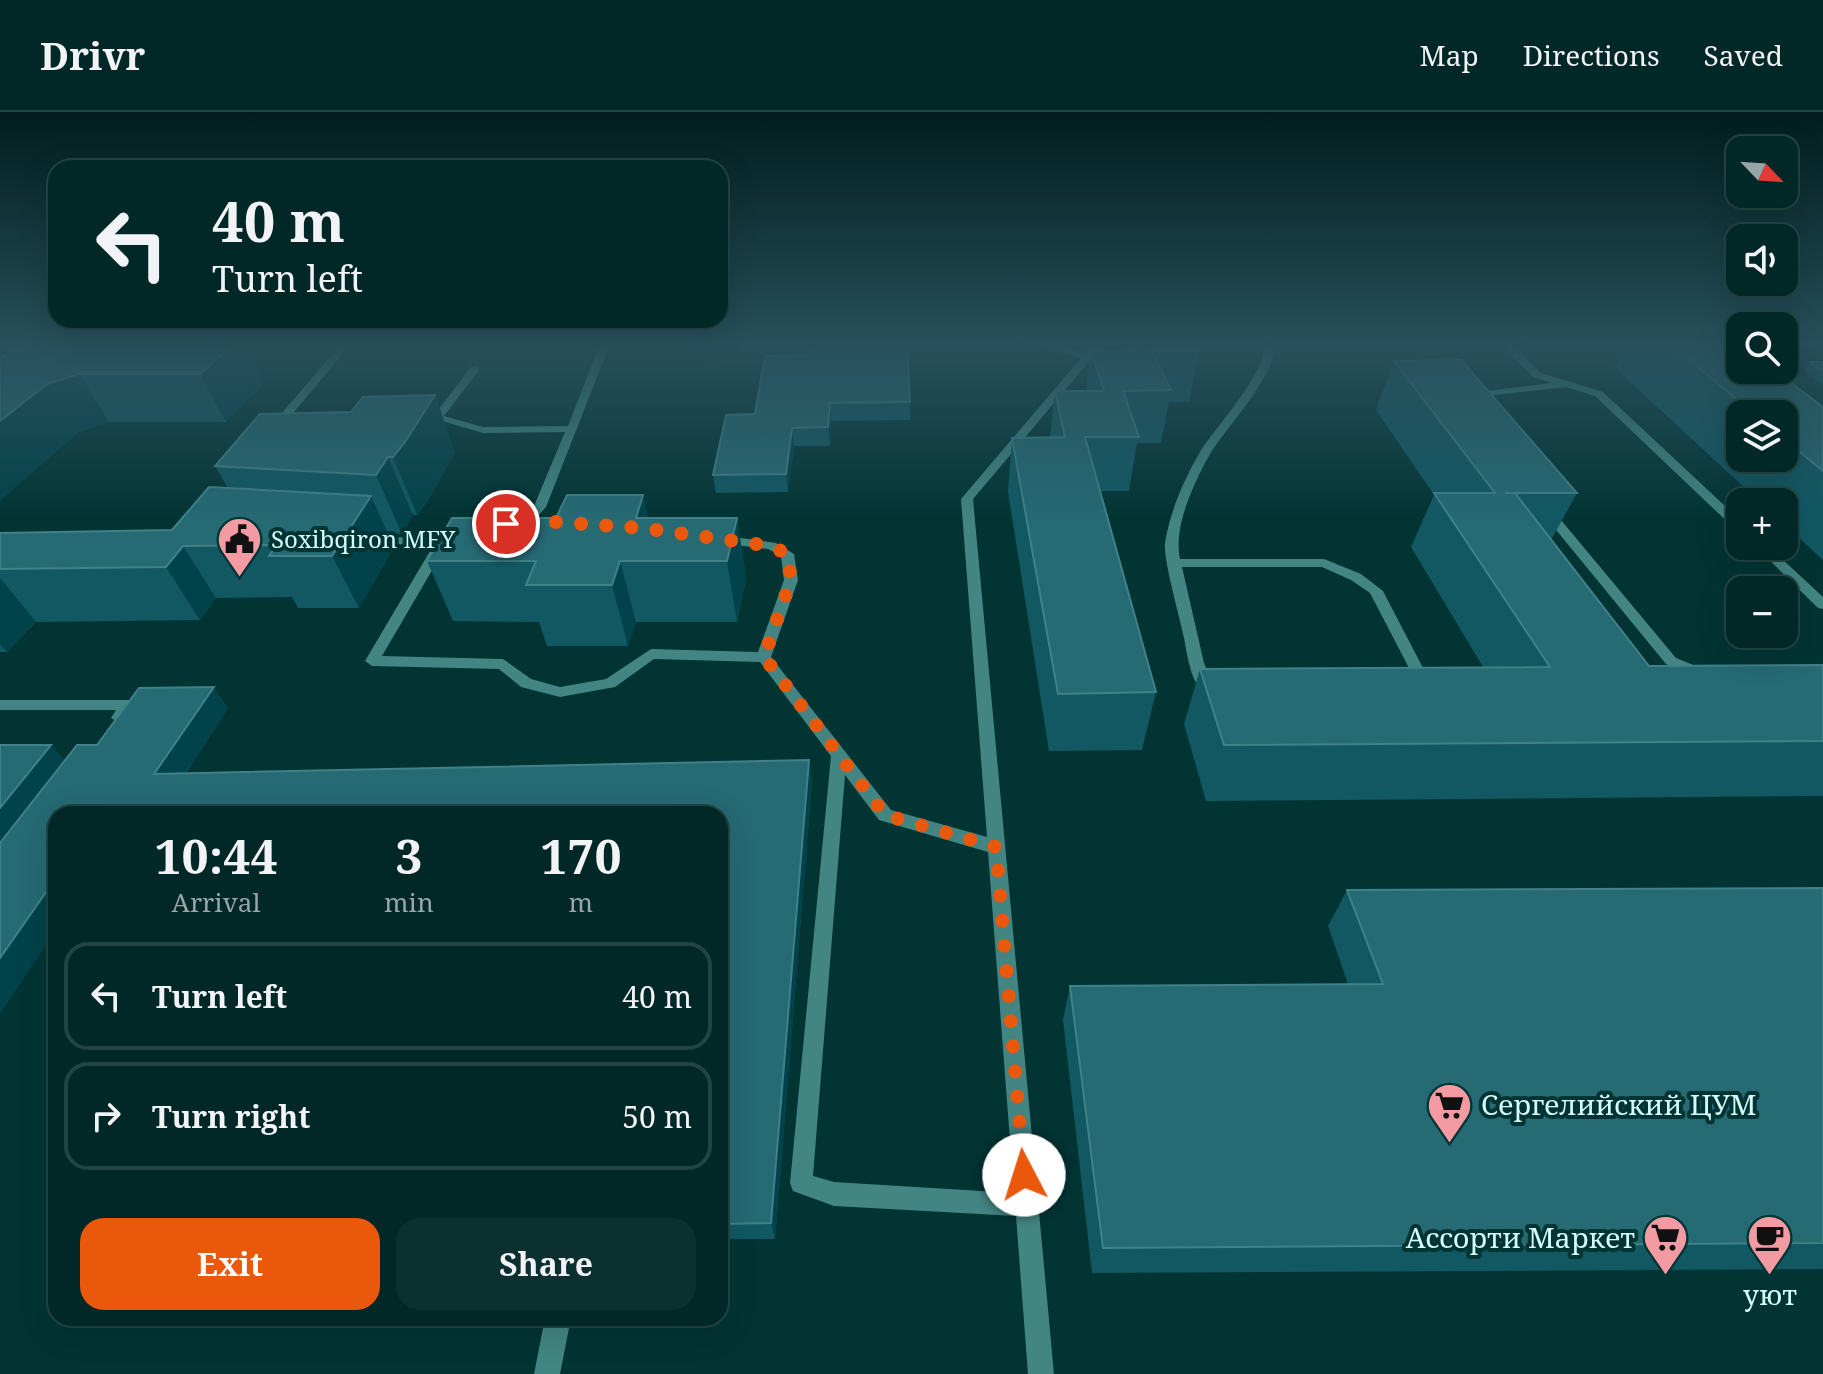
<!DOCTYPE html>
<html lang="en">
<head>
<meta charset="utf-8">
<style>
  :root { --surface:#022727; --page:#0c2f2f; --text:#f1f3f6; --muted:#96a5a7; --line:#234444; --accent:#ea580c }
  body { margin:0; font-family:"Noto Serif",serif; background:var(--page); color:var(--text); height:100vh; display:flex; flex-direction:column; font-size:30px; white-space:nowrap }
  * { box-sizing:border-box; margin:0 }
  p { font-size:26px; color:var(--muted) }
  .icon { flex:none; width:44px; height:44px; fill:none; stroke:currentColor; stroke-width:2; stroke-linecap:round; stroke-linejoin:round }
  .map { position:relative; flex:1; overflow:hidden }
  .side { position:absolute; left:48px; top:694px; width:680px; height:520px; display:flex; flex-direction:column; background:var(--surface); border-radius:24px; box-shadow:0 8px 32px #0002,0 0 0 2px var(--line) }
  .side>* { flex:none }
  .top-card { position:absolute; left:48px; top:48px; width:680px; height:168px; border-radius:24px; box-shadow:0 8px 32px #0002,0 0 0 2px var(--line); background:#022727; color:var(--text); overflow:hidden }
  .needle { width:52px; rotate:115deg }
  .controls { position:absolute; left:1726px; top:24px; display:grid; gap:16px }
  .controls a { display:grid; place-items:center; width:72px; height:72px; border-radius:16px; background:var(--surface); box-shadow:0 8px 32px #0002,0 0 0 2px var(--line); font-size:40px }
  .pin { position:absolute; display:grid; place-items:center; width:68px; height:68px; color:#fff; margin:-34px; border:4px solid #fff; border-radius:50%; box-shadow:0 2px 8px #0007 }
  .me { position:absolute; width:88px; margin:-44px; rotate:355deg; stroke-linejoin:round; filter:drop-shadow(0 0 6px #0008) }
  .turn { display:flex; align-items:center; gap:28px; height:168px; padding:0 32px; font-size:36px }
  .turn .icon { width:104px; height:104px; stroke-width:2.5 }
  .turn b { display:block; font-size:56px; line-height:68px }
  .eta { display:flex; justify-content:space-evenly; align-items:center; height:136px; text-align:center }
  .eta b { font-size:48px; font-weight:700; line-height:56px }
  .action { display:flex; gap:16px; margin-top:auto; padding:16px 32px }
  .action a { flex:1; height:92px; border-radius:24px; background:var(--accent); color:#fff; font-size:32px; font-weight:700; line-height:92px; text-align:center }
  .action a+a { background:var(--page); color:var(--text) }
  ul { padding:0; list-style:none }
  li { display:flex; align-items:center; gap:24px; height:108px; margin:0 16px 12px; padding:0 16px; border:4px solid var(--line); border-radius:24px }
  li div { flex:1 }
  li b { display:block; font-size:30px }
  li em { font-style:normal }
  header { display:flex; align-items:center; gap:48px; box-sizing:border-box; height:112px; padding:0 40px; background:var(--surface); border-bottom:2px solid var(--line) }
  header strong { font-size:38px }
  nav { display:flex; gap:44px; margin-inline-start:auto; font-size:28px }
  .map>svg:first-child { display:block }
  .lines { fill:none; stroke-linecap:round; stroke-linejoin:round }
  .service { fill:#428583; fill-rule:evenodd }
  .secondary { fill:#42b6b4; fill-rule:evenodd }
  .wall { fill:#115863; fill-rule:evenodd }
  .shaded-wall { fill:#02424a }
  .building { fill:#266a74; stroke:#418189; stroke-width:2 }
  .route { stroke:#ea580c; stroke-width:14; stroke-dasharray:0 25.2 }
  .labels { text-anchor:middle; stroke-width:8; stroke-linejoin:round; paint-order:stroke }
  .poi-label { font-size:24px; fill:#d4fcfa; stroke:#023434; text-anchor:start }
  .near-poi-label { font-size:28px; fill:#d4fcfa; stroke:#023434; text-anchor:start }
</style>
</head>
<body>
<header>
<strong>Drivr</strong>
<nav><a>Map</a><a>Directions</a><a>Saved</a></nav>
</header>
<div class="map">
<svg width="1823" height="1262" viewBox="0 0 1823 1262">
  <rect width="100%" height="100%" fill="#023434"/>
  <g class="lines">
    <g class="service">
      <path d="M 20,232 L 45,232 L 24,236 Z"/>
      <path d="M 341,232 L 351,232 L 278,319 L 270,319 L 270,315 Z"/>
      <path d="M 600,232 L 610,232 L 546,395 L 532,411 L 507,414 L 507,408 L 524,405 L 534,394 L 565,320 L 483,321 L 418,302 L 423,299 L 435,302 L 471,255 L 475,254 L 480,257 L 444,304 L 483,315 L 568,314 Z"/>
      <path d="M 1036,232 L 1053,232 L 1086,241 L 1094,232 L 1104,232 L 973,387 L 1054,1262 L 1028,1262 L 1016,1104 L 834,1094 L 793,1079 L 790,1071 L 831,644 L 760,550 L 654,547 L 615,575 L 560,585 L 521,575 L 499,557 L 372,554 L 365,549 L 433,434 L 372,431 L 367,430 L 367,424 L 442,427 L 448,431 L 382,544 L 503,547 L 531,567 L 560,575 L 606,567 L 651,537 L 758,540 L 784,468 L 781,444 L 768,437 L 719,431 L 713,427 L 719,423 L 776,431 L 794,442 L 798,468 L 771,545 L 891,698 L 987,725 L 961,387 L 1081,246 ZM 845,663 L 879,708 L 988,740 L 1014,1081 L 834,1070 L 813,1064 Z"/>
      <path d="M 1263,232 L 1273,232 C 1281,258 1224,318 1210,342 C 1194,371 1173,414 1180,447 L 1324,447 L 1361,462 L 1383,479 L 1423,556 L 1412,576 L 1407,577 L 1399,572 L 1409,556 L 1370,481 L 1351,468 L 1322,455 L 1182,455 L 1204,551 L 1214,575 L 1206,580 C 1191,575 1187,541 1184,526 C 1180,506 1163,447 1165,431 C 1170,400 1184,367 1200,340 C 1214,317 1270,257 1263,232 Z"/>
      <path d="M 1500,232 L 1511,232 L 1541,261 L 1603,280 L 1740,408 L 1740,419 L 1736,418 L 1595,284 L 1566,275 L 1467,286 L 1467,282 L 1471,281 L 1552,271 L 1533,265 Z"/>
      <path d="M 1547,395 L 1551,396 L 1676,546 L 1708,559 L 1710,563 L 1708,567 L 1698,567 L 1666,552 L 1543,402 L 1543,396 Z"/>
      <path d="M 1755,434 L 1768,434 L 1823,485 L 1823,497 L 1818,496 Z"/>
      <path d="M 0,588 L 129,588 L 137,593 L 125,610 L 119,611 L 111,606 L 116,598 L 0,598 Z"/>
      <path d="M 545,1206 L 571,1206 L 560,1262 L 534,1262 Z"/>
    </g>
    <path class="secondary" d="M 17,232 L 29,232 L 0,253 L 0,245 Z"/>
  </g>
  <g class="wall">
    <path d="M 41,232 L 245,232 L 264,271 L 226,310 L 109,310 L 79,320 Z"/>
    <path d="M 1116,232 L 1196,232 L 1199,239 L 1189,290 L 1169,290 L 1161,331 L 1137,331 L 1129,379 L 1100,379 L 1156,580 L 1142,638 L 1049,639 L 1008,380 L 1012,326 L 1050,325 L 1055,279 L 1086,279 L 1091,239 L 1115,239 Z"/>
    <path d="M 1628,232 L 1740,232 L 1823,295 L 1823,448 L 1784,412 L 1784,390 L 1760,390 L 1615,256 ZM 1740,302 L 1784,302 L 1784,346 L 1740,346 Z"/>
    <path d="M 765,244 L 910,290 L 910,308 L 831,309 L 830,334 L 794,334 L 788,380 L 716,381 L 713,363 L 755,302 Z"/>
    <path d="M 1394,249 L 1577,381 L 1551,428 L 1649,554 L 1823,553 L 1823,684 L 1206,689 L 1184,612 L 1200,557 L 1483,555 L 1411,435 L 1434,383 L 1376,298 Z"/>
    <path d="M 1810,250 L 1823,250 L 1823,273 L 1804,259 Z"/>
    <path d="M 455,340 L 429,387 L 417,403 L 413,403 L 402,422 L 388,421 L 394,435 L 359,496 L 298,496 L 292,485 L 216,486 L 200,508 L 36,510 L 7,540 L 0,540 L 0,421 L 172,418 L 228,376 L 215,354 Z"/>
    <path d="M 649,406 L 737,406 L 746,466 L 737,510 L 636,510 L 628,534 L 547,534 L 539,510 L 453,509 L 427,449 Z"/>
    <path d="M 228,596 L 186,661 L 809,648 L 812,669 L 775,1127 L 720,1127 L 720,702 L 56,702 L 56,818 L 0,901 L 65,648 L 97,633 Z"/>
    <path d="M 1823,776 L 1823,1157 L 1092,1161 L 1063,908 L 1070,874 L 1348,872 L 1328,814 L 1347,778 Z"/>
  </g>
  <g class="shaded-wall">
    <path d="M 233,232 L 245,232 L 264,271 L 226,310 L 200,262 Z"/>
    <path d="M 79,262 L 109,310 L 79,320 L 0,389 L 0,309 L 47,272 Z"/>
    <path d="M 435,283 L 455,340 L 429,387 L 417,403 L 393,345 Z"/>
    <path d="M 830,291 L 831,309 L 830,334 L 828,315 Z"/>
    <path d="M 792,316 L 794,334 L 788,380 L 786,362 Z"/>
    <path d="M 388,345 L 413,403 L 402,422 L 376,363 Z"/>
    <path d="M 643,383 L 657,442 L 636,406 Z"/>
    <path d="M 371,384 L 394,435 L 359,496 L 332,444 Z"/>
    <path d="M 737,406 L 746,466 L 737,510 L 727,449 Z"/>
    <path d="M 183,434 L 216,486 L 200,508 L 166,455 Z"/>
    <path d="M 620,449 L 636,510 L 628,534 L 612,473 Z"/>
    <path d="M 0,466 L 36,510 L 7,540 L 0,532 Z"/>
    <path d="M 214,575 L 228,596 L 171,683 L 154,662 Z"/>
    <path d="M 51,633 L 70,654 L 0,745 L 0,696 Z"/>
    <path d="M 809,648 L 812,669 L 775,1127 L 771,1111 Z"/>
    <path d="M 56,766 L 56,818 L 0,901 L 0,846 Z"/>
  </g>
  <g class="building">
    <path d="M 41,232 L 233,232 L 200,262 L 79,262 L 47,272 L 0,309 L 0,246 L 32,234 Z"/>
    <path d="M 809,232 L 907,232 L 910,290 L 830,291 L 828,315 L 792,316 L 786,362 L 713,363 L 726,303 L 755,302 L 765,244 L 808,243 Z"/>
    <path d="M 1130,232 L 1196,232 L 1199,239 L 1152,239 L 1171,278 L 1123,279 L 1139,325 L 1085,325 L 1156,580 L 1058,582 L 1012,326 L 1065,325 L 1055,279 L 1104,279 L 1091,239 L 1133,239 Z"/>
    <path d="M 1670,232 L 1740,232 L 1740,258 L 1774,258 L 1823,295 L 1823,359 L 1784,327 L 1784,302 L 1754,302 Z"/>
    <path d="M 1461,248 L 1577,381 L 1505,381 L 1515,381 L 1649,554 L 1823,553 L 1823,629 L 1224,633 L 1200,557 L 1550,555 L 1434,381 L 1495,381 L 1394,249 Z"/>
    <path d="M 1810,250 L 1823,250 L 1823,259 Z"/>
    <path d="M 435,283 L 405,330 L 393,345 L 388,345 L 376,363 L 215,354 L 260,302 L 351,300 L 363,285 Z"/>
    <path d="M 209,375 L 371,384 L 332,444 L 269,444 L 277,433 L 183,434 L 166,455 L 0,457 L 0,421 L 172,418 Z"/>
    <path d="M 567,383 L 643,383 L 636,406 L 737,406 L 727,449 L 620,449 L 612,473 L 526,473 L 536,449 L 427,449 L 452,406 L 556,406 Z"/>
    <path d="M 214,575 L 154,662 L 809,648 L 771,1111 L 720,1112 L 720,702 L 56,702 L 56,766 L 0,846 L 0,731 L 77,633 L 97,633 L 139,576 Z"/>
    <path d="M 0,633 L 51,633 L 0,696 Z"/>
    <path d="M 1823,776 L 1823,1131 L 1103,1136 L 1070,874 L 1383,872 L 1347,778 Z"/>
  </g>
  <linearGradient id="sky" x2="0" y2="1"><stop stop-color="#011d1d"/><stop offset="0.57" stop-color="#28505c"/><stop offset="1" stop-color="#28505c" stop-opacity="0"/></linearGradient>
  <rect width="1823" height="409" fill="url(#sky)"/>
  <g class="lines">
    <path class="route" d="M 506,412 L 528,408 L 642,416 L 771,434 L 787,442 L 791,468 L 764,545 L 885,703 L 996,735 L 1024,1063"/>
  </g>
  <defs>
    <symbol id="civic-pin" viewBox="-11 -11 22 30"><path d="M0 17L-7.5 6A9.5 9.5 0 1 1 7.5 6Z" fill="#f49aa3" stroke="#023434"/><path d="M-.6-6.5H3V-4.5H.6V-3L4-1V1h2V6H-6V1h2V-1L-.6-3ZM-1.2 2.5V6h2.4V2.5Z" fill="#111"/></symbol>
    <symbol id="supermarket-pin" viewBox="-11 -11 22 30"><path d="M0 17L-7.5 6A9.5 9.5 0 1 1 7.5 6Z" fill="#f49aa3" stroke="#023434"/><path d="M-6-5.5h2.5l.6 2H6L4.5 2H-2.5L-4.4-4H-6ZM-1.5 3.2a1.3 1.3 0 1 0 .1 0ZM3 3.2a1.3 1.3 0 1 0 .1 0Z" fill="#111"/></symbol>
    <symbol id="cafe-pin" viewBox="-11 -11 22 30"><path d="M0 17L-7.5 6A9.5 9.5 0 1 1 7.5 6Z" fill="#f49aa3" stroke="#023434"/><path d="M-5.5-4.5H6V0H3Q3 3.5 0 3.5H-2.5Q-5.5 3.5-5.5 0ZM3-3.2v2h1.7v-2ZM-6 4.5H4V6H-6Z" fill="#111"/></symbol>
  </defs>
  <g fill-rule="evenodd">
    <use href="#civic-pin" x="214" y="402" width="51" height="69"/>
    <use href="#supermarket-pin" x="1424" y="968" width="51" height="69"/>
    <use href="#supermarket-pin" x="1640" y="1100" width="51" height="69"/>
    <use href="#cafe-pin" x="1744" y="1100" width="51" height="69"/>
  </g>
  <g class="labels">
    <g class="poi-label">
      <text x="271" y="436">Soxibqiron MFY</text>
    </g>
    <g class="near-poi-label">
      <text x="1481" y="1003">Сергелийский ЦУМ</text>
      <text x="1635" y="1136" text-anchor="end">Ассорти Маркет</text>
      <text x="1770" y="1193" text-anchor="middle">уют</text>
    </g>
  </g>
</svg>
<div class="controls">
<a><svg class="needle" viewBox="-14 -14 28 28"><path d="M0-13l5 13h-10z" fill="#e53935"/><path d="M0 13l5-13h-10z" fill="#96a5a7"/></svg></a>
<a><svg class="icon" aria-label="sound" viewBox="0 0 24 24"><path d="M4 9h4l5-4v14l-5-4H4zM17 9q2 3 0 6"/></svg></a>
<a><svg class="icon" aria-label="search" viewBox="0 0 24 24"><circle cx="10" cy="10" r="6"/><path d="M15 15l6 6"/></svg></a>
<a><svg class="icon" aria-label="layers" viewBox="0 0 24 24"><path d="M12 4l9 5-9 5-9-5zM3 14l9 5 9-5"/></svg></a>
<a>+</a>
<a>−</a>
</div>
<div class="pin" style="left:506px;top:412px;background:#d93025"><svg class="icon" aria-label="arrive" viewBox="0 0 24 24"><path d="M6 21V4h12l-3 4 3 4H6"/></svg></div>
<svg class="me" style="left:1024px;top:1063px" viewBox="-20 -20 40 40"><circle r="19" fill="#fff"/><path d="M0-13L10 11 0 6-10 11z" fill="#ea580c"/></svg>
<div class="top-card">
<div class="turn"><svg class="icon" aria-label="left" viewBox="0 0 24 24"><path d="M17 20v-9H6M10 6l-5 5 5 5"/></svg><div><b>40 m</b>Turn left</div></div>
</div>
<section class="side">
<div class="eta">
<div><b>10:44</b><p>Arrival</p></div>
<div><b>3</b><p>min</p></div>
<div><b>170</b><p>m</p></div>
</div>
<ul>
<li><svg class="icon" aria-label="left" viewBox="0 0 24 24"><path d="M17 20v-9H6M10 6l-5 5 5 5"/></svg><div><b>Turn left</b></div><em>40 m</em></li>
<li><svg class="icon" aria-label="right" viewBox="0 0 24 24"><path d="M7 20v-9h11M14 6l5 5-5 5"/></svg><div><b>Turn right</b></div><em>50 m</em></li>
</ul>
<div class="action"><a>Exit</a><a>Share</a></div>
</section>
</div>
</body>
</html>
